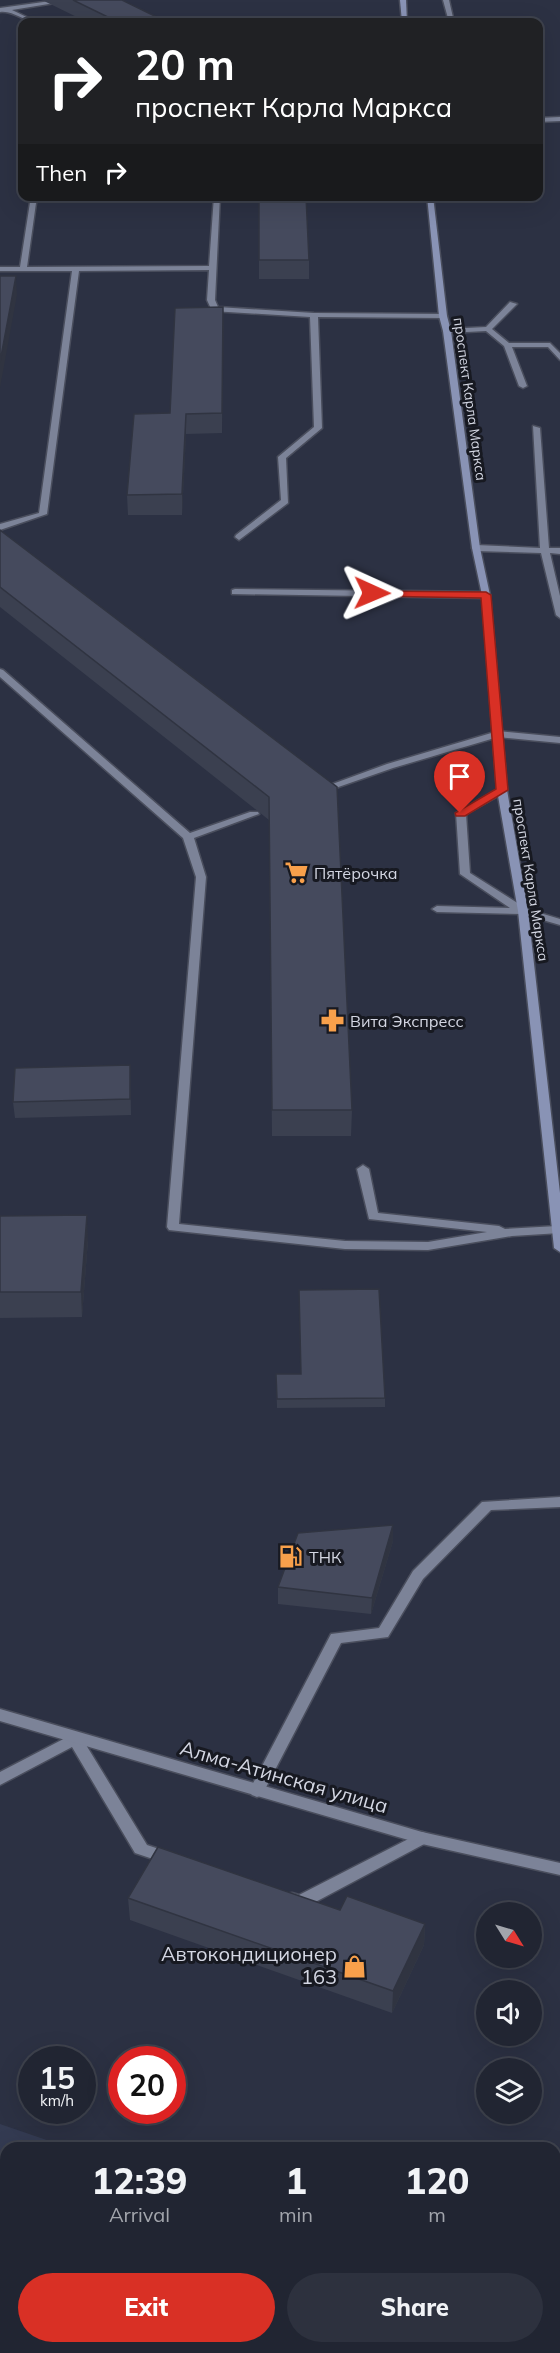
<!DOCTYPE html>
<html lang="en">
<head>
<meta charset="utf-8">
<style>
  :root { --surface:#212532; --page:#2d313e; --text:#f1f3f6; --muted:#a2a5ac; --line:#3e424d; --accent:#d93025 }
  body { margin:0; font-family:Mulish,sans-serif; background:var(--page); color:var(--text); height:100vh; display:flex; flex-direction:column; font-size:22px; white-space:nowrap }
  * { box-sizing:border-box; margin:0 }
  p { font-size:20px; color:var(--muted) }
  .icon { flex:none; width:33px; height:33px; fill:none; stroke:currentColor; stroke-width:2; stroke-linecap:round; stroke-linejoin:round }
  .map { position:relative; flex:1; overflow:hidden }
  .panel { position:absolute; left:0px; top:2142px; width:561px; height:212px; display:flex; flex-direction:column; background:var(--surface); border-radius:18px 18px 0 0; box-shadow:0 6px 24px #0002,0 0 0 2px var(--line) }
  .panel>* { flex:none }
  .hud { position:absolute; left:18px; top:18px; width:525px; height:183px; border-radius:12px; box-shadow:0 6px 24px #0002,0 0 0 2px var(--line); background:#202124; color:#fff; overflow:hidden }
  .needle { width:39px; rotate:127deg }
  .buttons { position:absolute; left:476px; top:1902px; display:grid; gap:12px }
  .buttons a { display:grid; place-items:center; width:66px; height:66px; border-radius:50%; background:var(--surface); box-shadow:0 6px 24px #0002,0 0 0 2px var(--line); font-size:30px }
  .speed { position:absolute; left:18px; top:2046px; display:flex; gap:12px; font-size:30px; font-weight:700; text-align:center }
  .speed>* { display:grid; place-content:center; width:78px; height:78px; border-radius:50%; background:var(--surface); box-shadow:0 6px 24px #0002,0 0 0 2px var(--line); line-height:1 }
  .speed small { font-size:15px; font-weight:400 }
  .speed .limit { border:9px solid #d22; background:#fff; color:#111 }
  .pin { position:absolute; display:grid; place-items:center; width:51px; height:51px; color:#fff; margin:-62px -26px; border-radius:50% 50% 50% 0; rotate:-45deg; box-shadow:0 0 6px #0007 }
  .pin .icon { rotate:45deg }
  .me { position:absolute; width:66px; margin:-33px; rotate:91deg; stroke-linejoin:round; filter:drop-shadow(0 0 4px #0008) }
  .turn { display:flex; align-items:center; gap:21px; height:126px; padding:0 18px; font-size:27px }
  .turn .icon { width:78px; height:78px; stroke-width:2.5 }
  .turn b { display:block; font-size:42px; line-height:51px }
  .then { display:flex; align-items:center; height:57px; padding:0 18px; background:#0003; gap:12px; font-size:22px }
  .eta { display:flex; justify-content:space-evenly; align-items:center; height:102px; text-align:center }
  .eta b { font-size:36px; font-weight:800; line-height:42px }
  .primary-button { display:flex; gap:12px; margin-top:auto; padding:12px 18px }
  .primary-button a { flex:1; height:69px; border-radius:36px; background:var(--accent); color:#fff; font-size:24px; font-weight:800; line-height:69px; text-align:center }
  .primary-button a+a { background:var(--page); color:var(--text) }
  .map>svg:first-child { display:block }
  .built { fill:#343b52 }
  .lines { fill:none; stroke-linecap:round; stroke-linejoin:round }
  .service-casing { stroke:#4a4e5d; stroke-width:3 }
  .tertiary-casing { stroke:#4a4e5d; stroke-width:3 }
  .secondary-casing { stroke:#4a4e5d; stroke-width:3 }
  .service { fill:#7c8398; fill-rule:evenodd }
  .tertiary { fill:#7c8398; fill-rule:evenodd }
  .secondary { fill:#8993b5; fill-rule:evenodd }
  .wall { fill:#3b4050 }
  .shaded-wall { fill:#303441 }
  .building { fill:#454a5d; stroke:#303441; stroke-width:1.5 }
  .route { fill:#d93025; stroke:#8d1f18; stroke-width:1.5 }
  .labels { text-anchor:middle; stroke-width:6; stroke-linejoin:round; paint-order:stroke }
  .far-street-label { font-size:14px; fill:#d4d7e3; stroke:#171921 }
  .poi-label { font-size:16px; fill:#d4d7e3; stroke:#171921; text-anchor:start }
  .near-street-label { font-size:20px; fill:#d4d7e3; stroke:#171921 }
  .near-poi-label { font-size:20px; fill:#d4d7e3; stroke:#171921; text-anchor:end }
</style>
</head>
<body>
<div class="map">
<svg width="560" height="2353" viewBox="0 0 560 2353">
  <rect width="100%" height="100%" fill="#2c3143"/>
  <path class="built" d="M 0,2124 L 70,2148 L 6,2148 L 6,2348 L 555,2348 L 555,2314 L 560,2316 L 560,2353 L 0,2353 Z"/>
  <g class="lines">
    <defs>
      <g id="service">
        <path d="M 58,0 L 73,0 L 12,10 L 37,22 C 24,22 13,10 0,12 L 0,8 Z"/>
        <path d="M 443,0 L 449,0 L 454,22 L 449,22 Z"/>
        <path d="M 560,117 L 560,121 L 538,122 L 538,118 Z"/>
        <path d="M 31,196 L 37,196 L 27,267 L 209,266 L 214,196 L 220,196 L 215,300 L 218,307 L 314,313 L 443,314 L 447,316 L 443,318 L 318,317 L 322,428 L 286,458 L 288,503 L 239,540 L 235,537 L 236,535 L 281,500 L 278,457 L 314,427 L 310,317 L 212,311 L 207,300 L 209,270 L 79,271 L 47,514 L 0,530 L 0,524 L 39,513 L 72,271 L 0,271 L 0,267 L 20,267 Z"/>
        <path d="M 510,302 L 517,304 L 492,329 L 509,343 L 550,343 L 560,353 L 560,360 L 548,347 L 512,347 L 527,386 L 523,388 L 519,386 L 504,346 L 486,331 L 447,333 L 443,331 L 447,329 L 486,327 Z"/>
        <path d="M 533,426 L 540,428 L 549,548 L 560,548 L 560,554 L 550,553 L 560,596 L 560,618 L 556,615 L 541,553 L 476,551 L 472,548 L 476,545 L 540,548 Z"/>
        <path d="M 235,589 L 486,592 L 490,595 L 486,598 L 232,594 L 232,590 Z"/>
        <path d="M 0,669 L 3,670 L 190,833 L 250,812 L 258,812 L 259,814 L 194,838 L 206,877 L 179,1224 L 345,1241 L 428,1242 L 487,1232 L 369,1219 L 357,1169 L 363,1165 L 369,1169 L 378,1213 L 499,1226 L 505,1229 L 557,1226 L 560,1227 L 560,1233 L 512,1236 L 428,1250 L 345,1249 L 169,1230 L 167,1227 L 196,877 L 183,838 L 0,677 Z"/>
        <path d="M 498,731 L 560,737 L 560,743 L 498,737 L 393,768 L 324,792 L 318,792 L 316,790 L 387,764 Z"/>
        <path d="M 502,787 L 507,790 L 505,792 L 466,814 L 470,873 L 527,909 L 560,919 L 560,925 L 522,914 L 437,912 L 432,909 L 437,906 L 510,908 L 460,874 L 456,813 Z"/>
        <path d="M 560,1497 L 560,1507 L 491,1510 L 423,1579 L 388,1637 L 341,1643 L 262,1795 L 257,1797 L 252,1795 L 249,1791 L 331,1634 L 379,1628 L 413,1571 L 482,1502 Z"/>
        <path d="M 75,1733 L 80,1735 L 147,1845 L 174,1854 L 176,1858 L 174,1862 L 168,1864 L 135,1853 L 72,1747 L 0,1785 L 0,1772 Z"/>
        <path d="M 422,1832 L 428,1834 L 430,1838 L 428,1842 L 306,1907 C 298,1909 293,1906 286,1904 L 284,1899 L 286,1894 L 292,1893 L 299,1895 Z"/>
      </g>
      <path id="tertiary" d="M 0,1709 L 422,1832 L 560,1863 L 560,1875 L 422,1844 L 0,1721 Z"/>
      <g id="secondary">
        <path d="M 400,0 L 406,0 L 407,22 L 402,22 Z"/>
        <path d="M 427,196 L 433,196 L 447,316 L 451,331 L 480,548 L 490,595 L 507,790 L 528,911 L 560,1193 L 560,1252 L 554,1248 L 518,911 L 497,790 L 482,595 L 472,548 L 443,331 L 439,316 Z"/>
      </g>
    </defs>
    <use href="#service" class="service-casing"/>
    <use href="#tertiary" class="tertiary-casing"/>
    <use href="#secondary" class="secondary-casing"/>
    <use href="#service" class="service"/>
    <use href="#tertiary" class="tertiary"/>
    <use href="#secondary" class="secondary"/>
  </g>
  <g class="wall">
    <path d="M 42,0 L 122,0 L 167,22 L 87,22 Z"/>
    <path d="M 259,196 L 309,260 L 309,279 L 259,279 Z"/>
    <path d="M 223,307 L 222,433 L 186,434 L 182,515 L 128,515 L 127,495 L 170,413 Z"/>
    <path d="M 0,530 L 337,787 L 352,1110 L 351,1136 L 272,1136 L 269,820 L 0,607 Z"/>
    <path d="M 130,1065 L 131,1115 L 15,1118 L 13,1102 Z"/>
    <path d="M 0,1216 L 88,1240 L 82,1317 L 0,1318 Z"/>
    <path d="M 276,1374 L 385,1398 L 385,1407 L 277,1408 Z"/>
    <path d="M 393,1525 L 393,1541 L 371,1614 L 278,1604 L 278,1587 Z"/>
    <path d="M 128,1898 L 340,1910 L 425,1924 L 424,1945 L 392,2013 L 130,1920 Z"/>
  </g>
  <g class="shaded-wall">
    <path d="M 16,276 L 17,295 L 0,388 L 0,362 Z"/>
    <path d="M 223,307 L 224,327 L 222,433 L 222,413 Z"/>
    <path d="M 186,414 L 186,434 L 182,515 L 182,494 Z"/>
    <path d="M 87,1215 L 88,1240 L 82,1317 L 81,1292 Z"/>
    <path d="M 393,1525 L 393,1541 L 371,1614 L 372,1598 Z"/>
    <path d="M 425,1924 L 424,1945 L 392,2013 L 393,1991 Z"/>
  </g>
  <g class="building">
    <path d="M 73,0 L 122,0 L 167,22 L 118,22 Z"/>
    <path d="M 259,196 L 306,196 L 309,260 L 259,260 Z"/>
    <path d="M 0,276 L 16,276 L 0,362 Z"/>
    <path d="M 223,307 L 222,413 L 186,414 L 182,494 L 127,495 L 134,414 L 170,413 L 175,308 Z"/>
    <path d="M 0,530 L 337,787 L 352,1110 L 272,1110 L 269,797 L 0,587 Z"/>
    <path d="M 130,1065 L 130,1099 L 13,1102 L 15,1068 Z"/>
    <path d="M 87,1215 L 81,1292 L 0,1292 L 0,1216 Z"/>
    <path d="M 379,1289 L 385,1398 L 277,1399 L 276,1374 L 301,1374 L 299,1290 Z"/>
    <path d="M 393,1525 L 372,1598 L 278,1587 L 298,1533 Z"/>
    <path d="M 158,1847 L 340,1910 L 347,1896 L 425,1924 L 393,1991 L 128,1898 Z"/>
  </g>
  <path class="route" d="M 369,591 L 486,592 L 491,595 L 508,790 L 465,816 L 456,816 L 455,813 L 496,789 L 481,598 L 372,596 L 367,593 Z"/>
  <defs>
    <symbol id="supermarket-bare" viewBox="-9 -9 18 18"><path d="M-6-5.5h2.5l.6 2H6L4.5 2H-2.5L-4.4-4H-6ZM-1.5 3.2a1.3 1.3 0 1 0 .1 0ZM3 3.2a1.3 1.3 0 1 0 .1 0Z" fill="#f8a04b" stroke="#171921" stroke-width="2.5" paint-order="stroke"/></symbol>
    <symbol id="pharmacy-bare" viewBox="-9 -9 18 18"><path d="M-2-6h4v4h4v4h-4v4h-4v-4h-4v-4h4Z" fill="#f8a04b" stroke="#171921" stroke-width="2.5" paint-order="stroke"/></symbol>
    <symbol id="fuel-bare" viewBox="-9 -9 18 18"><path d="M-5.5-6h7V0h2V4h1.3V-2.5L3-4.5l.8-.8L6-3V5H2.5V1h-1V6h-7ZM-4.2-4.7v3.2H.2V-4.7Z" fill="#f8a04b" stroke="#171921" stroke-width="2.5" paint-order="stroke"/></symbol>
    <symbol id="shop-bare" viewBox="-9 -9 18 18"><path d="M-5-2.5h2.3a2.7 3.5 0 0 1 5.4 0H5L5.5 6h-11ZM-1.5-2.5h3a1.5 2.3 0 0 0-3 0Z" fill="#f8a04b" stroke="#171921" stroke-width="2.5" paint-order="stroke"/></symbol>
  </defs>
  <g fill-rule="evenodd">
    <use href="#supermarket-bare" x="280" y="856" width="33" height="33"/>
    <use href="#pharmacy-bare" x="316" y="1004" width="33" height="33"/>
    <use href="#fuel-bare" x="274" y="1540" width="33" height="33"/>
    <use href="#shop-bare" x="338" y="1950" width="33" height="33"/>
  </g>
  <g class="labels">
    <g class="far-street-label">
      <text transform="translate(470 399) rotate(82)" y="5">проспект Карла Маркса</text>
      <text transform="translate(531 880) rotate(81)" y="5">проспект Карла Маркса</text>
    </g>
    <g class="poi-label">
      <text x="314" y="879">Пятёрочка</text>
      <text x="350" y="1027">Вита Экспресс</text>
      <text x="309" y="1563">ТНК</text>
    </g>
    <g class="near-street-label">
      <text transform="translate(284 1777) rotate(16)" y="7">Алма-Атинская улица</text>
    </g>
    <g class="near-poi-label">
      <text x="337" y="1961">Автокондиционер<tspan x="337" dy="23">163</tspan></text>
    </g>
  </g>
</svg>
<div class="buttons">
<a><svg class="needle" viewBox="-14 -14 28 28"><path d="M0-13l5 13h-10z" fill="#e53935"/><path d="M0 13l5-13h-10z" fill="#a2a5ac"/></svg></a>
<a><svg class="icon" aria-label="sound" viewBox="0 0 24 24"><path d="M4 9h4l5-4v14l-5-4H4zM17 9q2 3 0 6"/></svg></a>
<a><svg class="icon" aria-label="layers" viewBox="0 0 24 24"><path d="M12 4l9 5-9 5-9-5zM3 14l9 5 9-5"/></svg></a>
</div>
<div class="speed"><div>15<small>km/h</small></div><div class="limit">20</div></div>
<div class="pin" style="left:460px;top:813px;background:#d93025"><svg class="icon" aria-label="arrive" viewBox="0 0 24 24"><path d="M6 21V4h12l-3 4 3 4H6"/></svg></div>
<svg class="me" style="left:372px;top:593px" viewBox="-20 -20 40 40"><path d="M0-17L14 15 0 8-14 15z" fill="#d93025" stroke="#fff" stroke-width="4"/></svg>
<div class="hud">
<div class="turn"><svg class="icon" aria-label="right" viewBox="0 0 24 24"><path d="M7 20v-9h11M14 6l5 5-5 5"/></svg><div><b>20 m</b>проспект Карла Маркса</div></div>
<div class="then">Then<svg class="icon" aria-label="right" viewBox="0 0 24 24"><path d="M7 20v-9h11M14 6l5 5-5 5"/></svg></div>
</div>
<section class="panel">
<div class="eta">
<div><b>12:39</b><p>Arrival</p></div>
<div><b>1</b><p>min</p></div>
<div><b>120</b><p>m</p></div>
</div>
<div class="primary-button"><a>Exit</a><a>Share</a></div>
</section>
</div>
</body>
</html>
